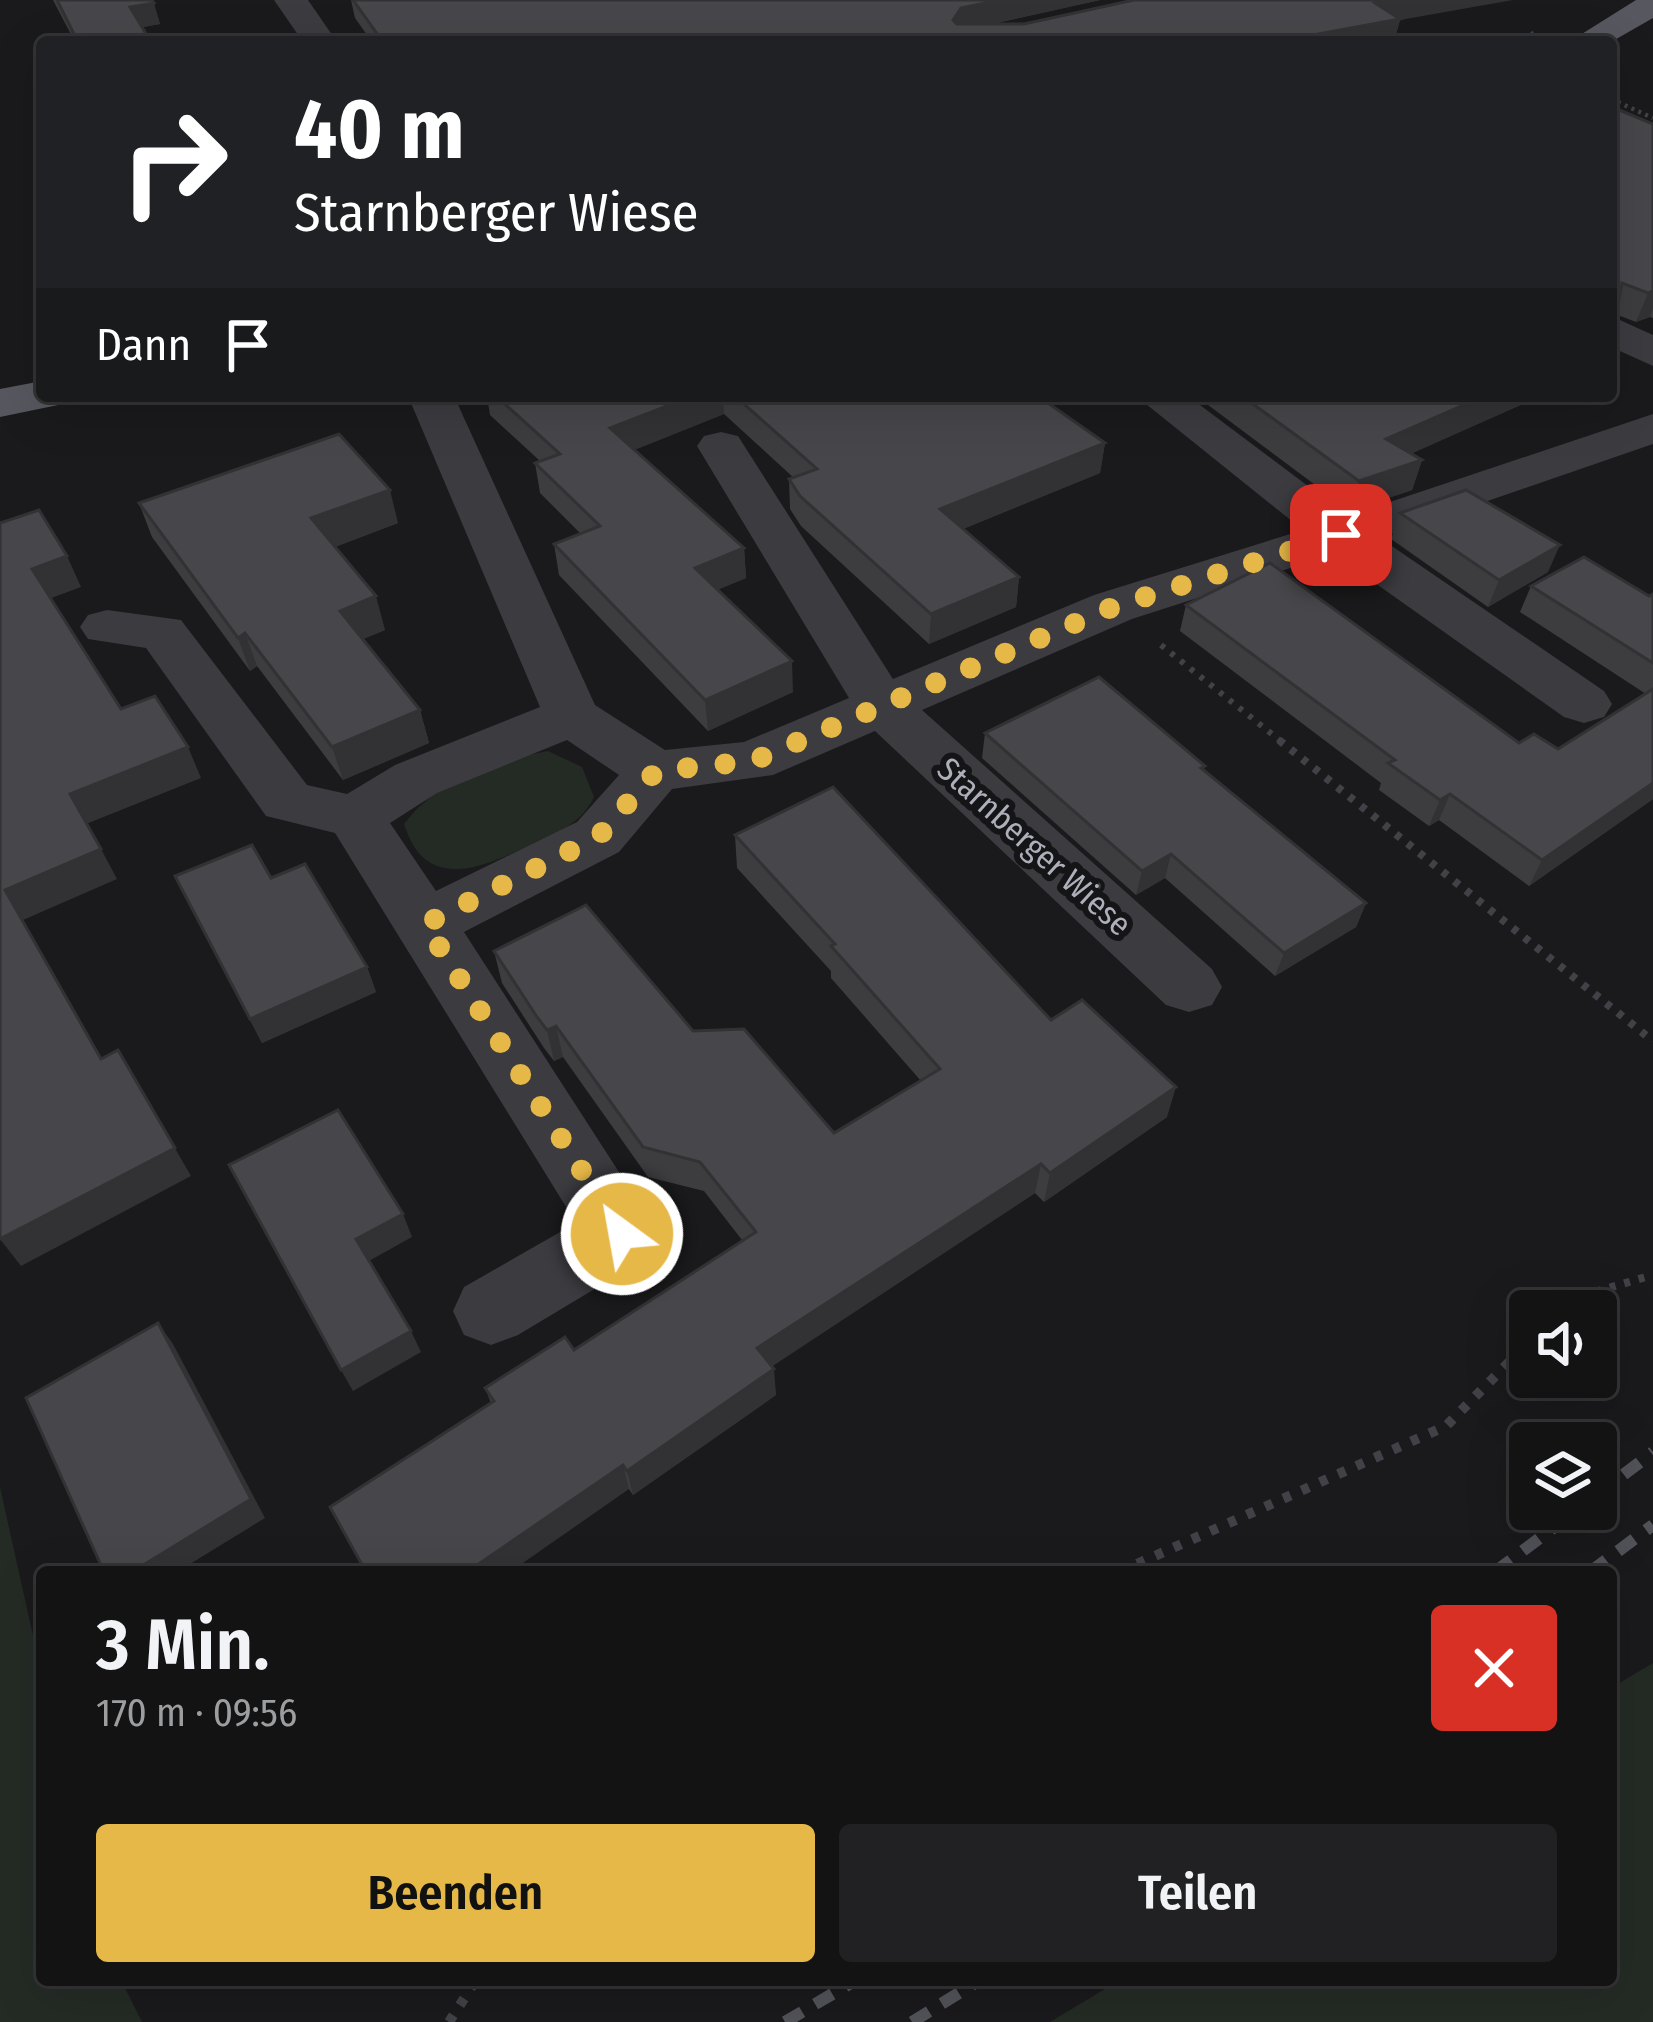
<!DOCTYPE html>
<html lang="de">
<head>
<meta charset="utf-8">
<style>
  :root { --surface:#141314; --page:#212022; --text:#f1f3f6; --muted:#9d9ea0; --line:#333234; --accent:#e6b847 }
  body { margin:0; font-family:"Fira Sans Condensed",sans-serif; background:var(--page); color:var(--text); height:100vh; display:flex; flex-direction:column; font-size:45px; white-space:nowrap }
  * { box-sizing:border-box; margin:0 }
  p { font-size:39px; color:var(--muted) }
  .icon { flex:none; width:66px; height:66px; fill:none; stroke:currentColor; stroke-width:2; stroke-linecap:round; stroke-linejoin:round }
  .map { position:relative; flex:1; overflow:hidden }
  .panel { position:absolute; left:36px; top:1566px; width:1581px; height:420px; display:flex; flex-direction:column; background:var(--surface); border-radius:12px; box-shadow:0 12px 48px #0002,0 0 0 3px var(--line) }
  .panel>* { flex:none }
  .guide { position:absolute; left:36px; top:36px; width:1581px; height:366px; border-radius:12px; box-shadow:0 12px 48px #0002,0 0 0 3px var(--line); background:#202124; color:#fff; overflow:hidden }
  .fabs { position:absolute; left:1509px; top:1290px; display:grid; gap:24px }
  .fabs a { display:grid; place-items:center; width:108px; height:108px; border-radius:12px; background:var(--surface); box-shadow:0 12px 48px #0002,0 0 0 3px var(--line); font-size:60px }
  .pin { position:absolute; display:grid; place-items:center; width:102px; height:102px; color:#fff; margin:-51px; border-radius:24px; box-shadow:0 6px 18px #0006 }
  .me { position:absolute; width:132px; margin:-66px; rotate:328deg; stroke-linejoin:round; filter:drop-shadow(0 0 9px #0008) }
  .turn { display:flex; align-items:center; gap:42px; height:252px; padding:0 60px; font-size:54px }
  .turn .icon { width:156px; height:156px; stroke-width:2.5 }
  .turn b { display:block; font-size:84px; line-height:102px }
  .then { display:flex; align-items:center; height:114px; padding:0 60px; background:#0003; gap:24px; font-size:45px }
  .round { display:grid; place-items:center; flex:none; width:126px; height:126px; border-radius:12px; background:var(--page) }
  .overview { display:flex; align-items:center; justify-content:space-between; height:204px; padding:0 60px }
  h1 { font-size:72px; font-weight:600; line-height:90px }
  .button { display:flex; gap:24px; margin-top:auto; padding:24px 60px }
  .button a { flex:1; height:138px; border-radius:12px; background:var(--accent); color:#111; font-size:48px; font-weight:600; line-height:138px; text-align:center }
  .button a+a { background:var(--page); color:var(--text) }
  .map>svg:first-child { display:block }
  .green { fill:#242b25 }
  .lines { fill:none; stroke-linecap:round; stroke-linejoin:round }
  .path-far3 { stroke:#414247; stroke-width:4.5; stroke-dasharray:3 4.5; stroke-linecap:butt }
  .path-far2 { stroke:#414247; stroke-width:6; stroke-dasharray:4.5 8; stroke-linecap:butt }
  .path-far1 { stroke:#414247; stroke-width:8; stroke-dasharray:6 9; stroke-linecap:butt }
  .path { stroke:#414247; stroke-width:10; stroke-dasharray:8 12; stroke-linecap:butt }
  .minor { fill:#3b3b40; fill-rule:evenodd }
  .major { fill:#57585f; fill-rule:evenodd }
  .rail { stroke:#525359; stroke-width:12; stroke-dasharray:20 15; stroke-linecap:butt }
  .wall { fill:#3d3d40 }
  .shaded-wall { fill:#323234 }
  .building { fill:#47474b; stroke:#323234; stroke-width:3 }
  .route { stroke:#e6b847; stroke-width:21; stroke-dasharray:0 37.8 }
  .labels { text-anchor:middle; stroke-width:12; stroke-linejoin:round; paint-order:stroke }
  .street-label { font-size:33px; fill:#adb0ba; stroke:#151416 }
</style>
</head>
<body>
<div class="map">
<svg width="1653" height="2022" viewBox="0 0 1653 2022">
  <rect width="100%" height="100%" fill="#1a191b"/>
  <g class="green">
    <path d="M 548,751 L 582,767 L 594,797 C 580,826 556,832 528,846 C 480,869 425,892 404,824 C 438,779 495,761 548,751 Z"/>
    <path d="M 0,1487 L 42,1676 L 42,1980 L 121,1980 L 142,2022 L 0,2022 Z"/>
    <path d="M 1653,1663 L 1653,2022 L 1050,2022 L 1120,1980 L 1611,1980 L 1611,1688 Z"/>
  </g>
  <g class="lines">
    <g class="path-far3">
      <path d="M 1510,42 L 1534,33"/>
      <path d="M 1611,99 L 1653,118"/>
    </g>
    <path class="path-far2" d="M 1161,645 L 1283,743"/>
    <g class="path-far1">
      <path d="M 1279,740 L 1653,1041"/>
      <path d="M 1581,1296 L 1653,1275"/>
    </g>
    <g class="path">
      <path d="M 1560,1311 L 1572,1299 L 1592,1293"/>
      <path d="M 1119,1572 L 1446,1426 L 1530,1341"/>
      <path d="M 449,2022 L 476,1980"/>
    </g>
    <g class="minor">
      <path d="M 274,0 L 308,0 L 337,42 L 303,42 Z"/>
      <path d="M 1611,316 L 1653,335 L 1653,366 L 1611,347 Z"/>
      <path d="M 408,396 L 454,396 L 595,705 L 665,750 L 744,742 L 849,698 L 697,446 L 704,436 L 721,432 L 738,436 L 893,679 L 1094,595 L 1303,530 L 1136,396 L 1188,396 L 1348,516 L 1653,414 L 1653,444 L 1380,538 L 1604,691 L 1612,704 L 1604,717 L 1584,723 L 1564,717 L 1334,554 L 1132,619 L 922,710 L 1212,969 L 1222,987 L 1212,1005 L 1189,1012 L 1166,1005 L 875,731 L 773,775 L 672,789 L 619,852 L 464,932 L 659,1234 L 648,1257 L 518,1335 L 491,1345 L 464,1335 L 453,1311 L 464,1287 L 576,1223 L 335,833 L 266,816 L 146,648 L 88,639 L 80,627 L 88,615 L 107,610 L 181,620 L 307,785 L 347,794 L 395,765 L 540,707 ZM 567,740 L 619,775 L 577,822 L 436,891 L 390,823 L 437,793 Z"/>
    </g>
    <g class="major">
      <path d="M 1636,0 L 1653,0 L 1653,18 L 1611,42 L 1569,42 Z"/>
      <path d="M 42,381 L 42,396 L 64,396 L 58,405 L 0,417 L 0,389 Z"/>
    </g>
    <g class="rail">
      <path d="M 1596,1496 L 1653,1452"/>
      <path d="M 1495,1572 L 1578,1509"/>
      <path d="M 1590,1572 L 1653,1525"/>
      <path d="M 785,2022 L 856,1980"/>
      <path d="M 912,2022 L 980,1980"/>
    </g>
  </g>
  <g class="wall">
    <path d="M 53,0 L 152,0 L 160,24 L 143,27 L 151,42 L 75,42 Z"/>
    <path d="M 351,0 L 1100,0 L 992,24 L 1400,20 L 1394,41 L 1390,42 L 372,42 L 355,18 Z"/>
    <path d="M 1653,124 L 1653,318 L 1650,317 L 1636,322 L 1615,314 Z"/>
    <path d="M 487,396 L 1038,396 L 1105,443 L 1100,473 L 963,529 L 1019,577 L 1016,607 L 929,644 L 801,526 L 790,509 L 789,479 L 794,478 L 724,414 L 634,450 L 744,548 L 746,578 L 717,590 L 793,692 L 708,731 L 559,575 L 554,544 L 581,534 L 540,493 L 535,463 L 540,461 L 490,415 Z"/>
    <path d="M 1196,396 L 1541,396 L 1411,453 L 1422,460 L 1412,490 L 1350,511 Z"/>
    <path d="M 139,503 L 398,523 L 335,547 L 385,630 L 363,639 L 420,710 L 429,743 L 343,780 L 257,666 L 250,671 L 152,537 Z"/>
    <path d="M 1400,513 L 1548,572 L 1488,607 L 1391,539 Z"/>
    <path d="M 1531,586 L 1649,596 L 1653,594 L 1653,799 L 1529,886 L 1439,820 L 1429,826 L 1379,790 L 1381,783 L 1180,631 L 1186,605 L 1519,743 L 1558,749 L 1646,694 L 1520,612 Z"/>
    <path d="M 985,733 L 1204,770 L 1366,903 L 1356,927 L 1275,976 L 1165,878 L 1136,895 L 982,758 Z"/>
    <path d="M 735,835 L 1051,1020 L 1167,1117 L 1044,1202 L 1035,1193 L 772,1366 L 776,1395 L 633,1495 L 629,1489 L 491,1403 L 485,1388 L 574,1350 L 742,1240 L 704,1191 L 648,1177 L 563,1057 L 554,1061 L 544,1048 L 502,983 L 494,951 L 693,1031 L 834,1133 L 921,1081 L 831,978 L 831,971 L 737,868 Z"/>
    <path d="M 175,876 L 271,878 L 367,967 L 376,992 L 262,1043 Z"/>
  </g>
  <g class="shaded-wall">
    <path d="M 999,0 L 1100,0 L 960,31 L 953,20 L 961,8 Z"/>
    <path d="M 1390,0 L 1513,0 L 1400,20 L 1394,41 L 1390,42 L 1275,42 L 1375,3 Z"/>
    <path d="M 154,3 L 160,24 L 137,28 L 130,7 Z"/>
    <path d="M 1653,291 L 1653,308 L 1650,317 L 1636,322 L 1648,293 Z"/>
    <path d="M 1618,305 L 1611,323 L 1611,308 Z"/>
    <path d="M 693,396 L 723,396 L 724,414 L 614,458 L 610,428 Z"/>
    <path d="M 1484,396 L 1541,396 L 1377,469 L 1386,439 Z"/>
    <path d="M 1105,443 L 1100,473 L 938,539 L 940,509 Z"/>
    <path d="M 1422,460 L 1412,490 L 1350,511 L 1359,481 Z"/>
    <path d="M 390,490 L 398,523 L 321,552 L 311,518 Z"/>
    <path d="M 1560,545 L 1548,572 L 1488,607 L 1499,580 Z"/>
    <path d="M 744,548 L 746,578 L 697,598 L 695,568 Z"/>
    <path d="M 67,556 L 81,587 L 46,600 L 32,569 Z"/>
    <path d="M 1019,577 L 1016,607 L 929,644 L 931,614 Z"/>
    <path d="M 376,596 L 385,630 L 350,644 L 340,611 Z"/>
    <path d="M 245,633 L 257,666 L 250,671 L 238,638 Z"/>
    <path d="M 792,661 L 793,692 L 708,731 L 705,700 Z"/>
    <path d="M 420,710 L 429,743 L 343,780 L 332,747 Z"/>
    <path d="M 188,747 L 201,778 L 86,824 L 70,794 Z"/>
    <path d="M 1653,783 L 1653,799 L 1529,886 L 1542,860 Z"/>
    <path d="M 1450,794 L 1439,820 L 1429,826 L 1440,800 Z"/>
    <path d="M 101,849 L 117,879 L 23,920 L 119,1087 L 5,890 Z"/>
    <path d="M 1171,854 L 1165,878 L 1136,895 L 1142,871 Z"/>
    <path d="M 1366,903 L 1356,927 L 1275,976 L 1284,953 Z"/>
    <path d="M 367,967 L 376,992 L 262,1043 L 250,1019 Z"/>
    <path d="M 556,1026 L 563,1057 L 554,1061 L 547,1030 Z"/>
    <path d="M 118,1050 L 191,1176 L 21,1266 L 0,1239 Z"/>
    <path d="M 1176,1087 L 1167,1117 L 1044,1202 L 1050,1173 Z"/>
    <path d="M 1041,1164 L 1035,1193 L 759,1375 L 757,1348 Z"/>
    <path d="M 403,1214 L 412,1237 L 367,1262 L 356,1239 Z"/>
    <path d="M 158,1323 L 173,1344 L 265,1518 L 177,1572 L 132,1572 Z"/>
    <path d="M 411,1331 L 421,1352 L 353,1391 L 341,1370 Z"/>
    <path d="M 774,1369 L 776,1395 L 633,1495 L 627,1471 Z"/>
    <path d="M 623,1465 L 629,1489 L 510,1572 L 467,1572 Z"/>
  </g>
  <g class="building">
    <path d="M 57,0 L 152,0 L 154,3 L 130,7 L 151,42 L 78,42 Z"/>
    <path d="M 353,0 L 999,0 L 961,8 L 953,20 L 957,24 L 1024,24 L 1134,0 L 1390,0 L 1375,3 L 1400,19 L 1275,42 L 383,42 Z"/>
    <path d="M 1617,109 L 1653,124 L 1653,291 L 1648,293 L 1622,283 L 1618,305 L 1611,308 L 1611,112 Z"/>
    <path d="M 496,396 L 693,396 L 610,428 L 744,548 L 695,568 L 792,661 L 705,700 L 554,544 L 600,526 L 535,463 L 560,454 Z"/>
    <path d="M 735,396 L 1038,396 L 1105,443 L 940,509 L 1019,577 L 931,614 L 800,496 L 789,479 L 817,469 Z"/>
    <path d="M 1242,396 L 1484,396 L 1386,439 L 1422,460 L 1359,481 Z"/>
    <path d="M 339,434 L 390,490 L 311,518 L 376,596 L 340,611 L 420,710 L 332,747 L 245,633 L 238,638 L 139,503 Z"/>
    <path d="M 1466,490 L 1560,545 L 1499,580 L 1400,513 Z"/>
    <path d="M 39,510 L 67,556 L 32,569 L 121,709 L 155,696 L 188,747 L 70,794 L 101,849 L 5,890 L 101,1059 L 118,1050 L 175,1148 L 0,1239 L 0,523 Z"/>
    <path d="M 1584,557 L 1649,596 L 1653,594 L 1653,663 L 1531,586 Z"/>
    <path d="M 1270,563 L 1519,743 L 1534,734 L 1558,749 L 1653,689 L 1653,783 L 1542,860 L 1450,794 L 1440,800 L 1388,763 L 1395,760 L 1186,605 Z"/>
    <path d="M 1099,677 L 1205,766 L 1201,768 L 1366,903 L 1284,953 L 1171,854 L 1142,871 L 985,733 Z"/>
    <path d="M 833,787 L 1051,1020 L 1082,1000 L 1176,1087 L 1050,1173 L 1041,1164 L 757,1348 L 774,1369 L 627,1471 L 623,1465 L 467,1572 L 366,1572 L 330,1507 L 494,1401 L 485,1388 L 565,1337 L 574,1350 L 756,1232 L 700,1162 L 643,1147 L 556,1026 L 547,1030 L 537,1017 L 494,951 L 586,905 L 693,1031 L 744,1029 L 834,1133 L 940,1069 L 831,946 L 835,944 L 735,835 Z"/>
    <path d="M 252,845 L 271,878 L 305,864 L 367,967 L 250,1019 L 175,876 Z"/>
    <path d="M 338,1110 L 403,1214 L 356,1239 L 411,1331 L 341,1370 L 229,1165 Z"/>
    <path d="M 158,1323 L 251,1499 L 132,1572 L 104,1572 L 26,1398 Z"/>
  </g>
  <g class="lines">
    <path class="route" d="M 622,1234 L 425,924 L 598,837 L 656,771 L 753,761 L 1113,607 L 1341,535"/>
  </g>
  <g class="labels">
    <g class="street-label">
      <text transform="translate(1035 846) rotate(42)" y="12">Starnberger Wiese</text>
    </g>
  </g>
</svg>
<div class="fabs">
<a><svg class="icon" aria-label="sound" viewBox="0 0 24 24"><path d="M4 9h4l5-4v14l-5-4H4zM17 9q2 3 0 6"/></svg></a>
<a><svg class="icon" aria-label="layers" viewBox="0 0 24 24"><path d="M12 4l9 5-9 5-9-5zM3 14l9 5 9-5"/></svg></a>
</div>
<div class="pin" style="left:1341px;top:535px;background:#d93025"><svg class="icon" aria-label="arrive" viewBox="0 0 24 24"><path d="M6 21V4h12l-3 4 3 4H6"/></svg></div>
<svg class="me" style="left:622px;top:1234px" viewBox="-20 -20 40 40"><circle r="17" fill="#e6b847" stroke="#fff" stroke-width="3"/><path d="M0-11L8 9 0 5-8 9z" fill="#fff"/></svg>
<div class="guide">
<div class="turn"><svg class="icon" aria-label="right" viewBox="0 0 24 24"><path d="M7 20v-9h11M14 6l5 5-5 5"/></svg><div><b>40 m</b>Starnberger Wiese</div></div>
<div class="then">Dann<svg class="icon" aria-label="arrive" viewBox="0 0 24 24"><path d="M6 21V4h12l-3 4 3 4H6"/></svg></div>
</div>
<section class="panel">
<div class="overview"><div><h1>3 Min.</h1><p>170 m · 09:56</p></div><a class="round" style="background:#d93025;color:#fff"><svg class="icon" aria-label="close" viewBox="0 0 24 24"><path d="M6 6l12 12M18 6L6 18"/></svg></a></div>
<div class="button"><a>Beenden</a><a>Teilen</a></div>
</section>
</div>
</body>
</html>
